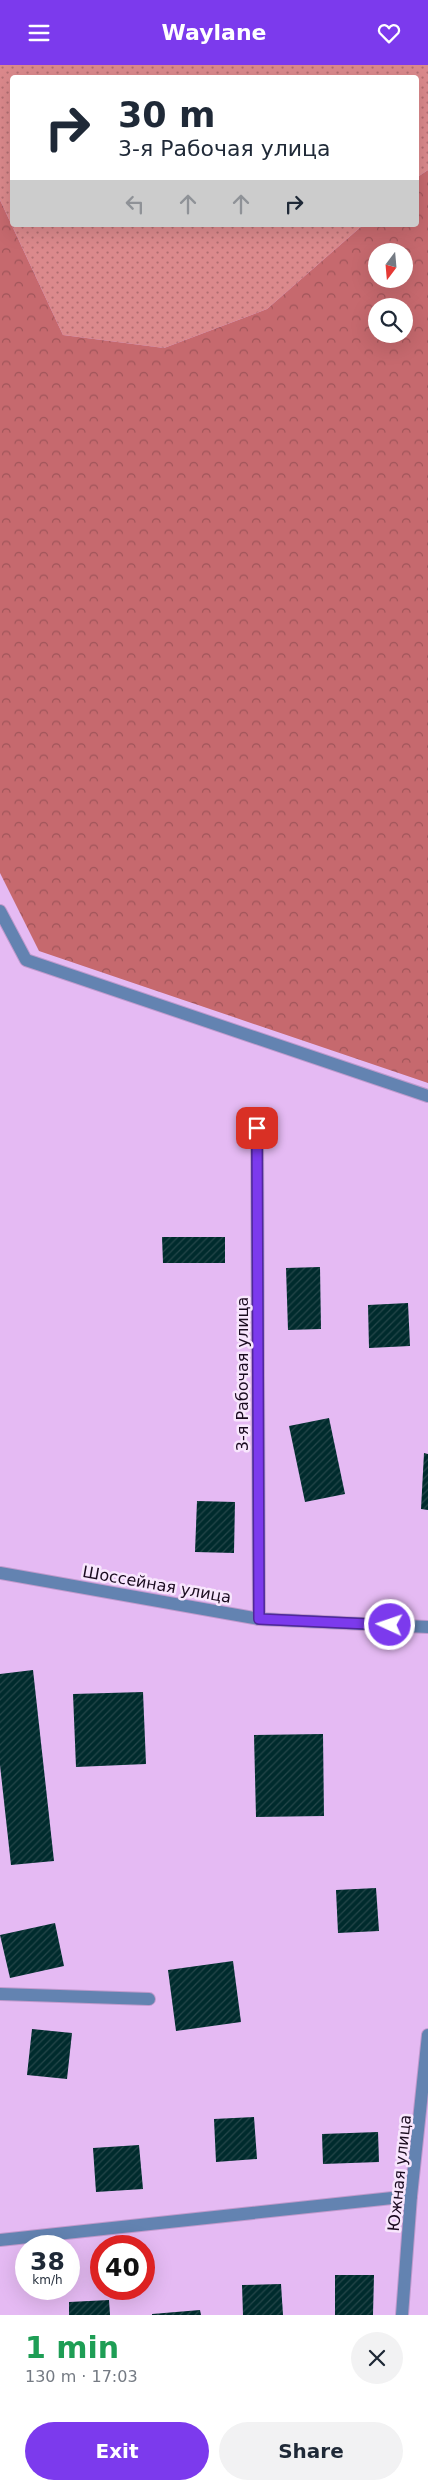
<!DOCTYPE html>
<html lang="en">
<head>
<meta charset="utf-8">
<style>
  :root { --surface:#fff; --page:#f2f2f3; --text:#1f2937; --muted:#747a83; --accent:#7c3aed }
  body { margin:0; font-family:"DejaVu Sans",sans-serif; background:var(--page); color:var(--text); height:100vh; display:flex; flex-direction:column; font-size:19px; white-space:nowrap }
  * { box-sizing:border-box; margin:0 }
  p { font-size:16px; color:var(--muted) }
  .icon { flex:none; width:28px; height:28px; fill:none; stroke:currentColor; stroke-width:2; stroke-linecap:round; stroke-linejoin:round }
  .map { position:relative; height:2250px; overflow:hidden }
  .details { display:flex; flex-direction:column; background:var(--surface); flex:1 }
  .details>* { flex:none }
  .guide { position:absolute; left:10px; top:10px; width:409px; height:152px; border-radius:5px; box-shadow:0 5px 20px #0002; background:#fff; color:var(--text); overflow:hidden }
  .needle { width:32px; rotate:196deg }
  .tools { position:absolute; left:368px; top:178px; display:grid; gap:10px }
  .tools a { display:grid; place-items:center; width:45px; height:45px; border-radius:50%; background:var(--surface); box-shadow:0 5px 20px #0002; font-size:25px }
  .speed { position:absolute; left:15px; top:2170px; display:flex; gap:10px; font-size:25px; font-weight:700; text-align:center }
  .speed>* { display:grid; place-content:center; width:65px; height:65px; border-radius:50%; background:var(--surface); box-shadow:0 5px 20px #0002; line-height:1 }
  .speed small { font-size:12px; font-weight:400 }
  .speed .limit { border:8px solid #d22; background:#fff; color:#111 }
  .pin { position:absolute; display:grid; place-items:center; width:42px; height:42px; color:#fff; margin:-21px; border-radius:10px; box-shadow:0 2px 8px #0006 }
  .me { position:absolute; width:55px; margin:-28px; rotate:273deg; stroke-linejoin:round; filter:drop-shadow(0 0 4px #0008) }
  .turn { display:flex; align-items:center; gap:18px; height:105px; padding:0 25px; font-size:22px }
  .turn .icon { width:65px; height:65px; stroke-width:2.5 }
  .turn b { display:block; font-size:35px; line-height:42px }
  .lanes { display:flex; align-items:center; height:48px; padding:0 25px; background:#0003; justify-content:center; gap:25px; direction:ltr }
  .lanes .off { opacity:.35 }
  .round { display:grid; place-items:center; flex:none; width:52px; height:52px; border-radius:26px; background:var(--page) }
  .head { display:flex; align-items:center; justify-content:space-between; height:85px; padding:0 25px }
  h1 { font-size:30px; font-weight:800; line-height:38px; color:#1e9e55 }
  .cta { display:flex; gap:10px; margin-top:auto; padding:10px 25px }
  .cta a { flex:1; height:58px; border-radius:30px; background:var(--accent); color:#fff; font-size:20px; font-weight:800; line-height:58px; text-align:center }
  .cta a+a { background:var(--page); color:var(--text) }
  header { display:flex; justify-content:space-between; align-items:center; height:65px; padding:0 25px; background:var(--accent); color:#fff; font-size:22px; font-weight:800 }
  .map>svg:first-child { display:block }
  .green { fill:url(#green-dots) }
  .forest { fill:url(#forest-crowns); fill-rule:evenodd }
  .building { fill:url(#building-hatch) }
  .lines { fill:none; stroke-linecap:round; stroke-linejoin:round }
  .service-casing { stroke:#c09acd; stroke-width:14 }
  .minor-casing { stroke:#c09acd; stroke-width:14 }
  .tertiary-casing { stroke:#c09acd; stroke-width:14 }
  .service { stroke:#6383b1; stroke-width:12 }
  .minor { stroke:#6383b1; stroke-width:12 }
  .tertiary { stroke:#6383b1; stroke-width:12 }
  .route-casing { stroke:#51269a; stroke-width:12 }
  .route { stroke:#7c3aed; stroke-width:9 }
  .labels { text-anchor:middle; stroke-width:5; stroke-linejoin:round; paint-order:stroke }
  .street-label { font-size:16px; fill:#1a0b1f; stroke:#f8e6fd }
</style>
</head>
<body>
<header><svg class="icon" aria-label="menu" viewBox="0 0 24 24"><path d="M4 6h16M4 12h16M4 18h16"/></svg>Waylane<svg class="icon" aria-label="heart" viewBox="0 0 24 24"><path d="M12 20l-8-8c-3-5 5-10 8-4 3-6 11-1 8 4z"/></svg></header>
<div class="map">
<svg width="428" height="2250" viewBox="0 0 428 2250">
  <defs>
    <pattern id="green-dots" width="8" height="8" patternUnits="userSpaceOnUse" patternTransform="scale(1.25)"><rect width="8" height="8" fill="#db898c"/><path d="M2 2h.1M6 6h.1" fill="none" stroke="#b16e72" stroke-width="1.8" stroke-linecap="round"/></pattern>
    <pattern id="forest-crowns" width="20" height="18" patternUnits="userSpaceOnUse" patternTransform="scale(1.25)"><rect width="20" height="18" fill="#c6696e"/><path d="M2 6a3 3 0 1 1 6 0M12 15a3 3 0 1 1 6 0" fill="none" stroke="#a0555a"/></pattern>
    <pattern id="building-hatch" width="6" height="6" patternUnits="userSpaceOnUse" patternTransform="scale(1.25)"><rect width="6" height="6" fill="#002b2d"/><path d="M-1 1l2-2M0 6l6-6M5 7l2-2" fill="none" stroke="#25474a"/></pattern>
  </defs>
  <rect width="100%" height="100%" fill="#e5baf3"/>
  <path class="green" d="M 0,0 L 428,0 L 428,105 L 416,113 L 416,12 L 12,12 L 12,160 L 363,160 L 267,244 L 164,283 L 63,270 L 0,135 Z"/>
  <path class="forest" d="M 428,105 L 428,1018 L 39,886 L 0,808 L 0,135 L 63,270 L 164,283 L 267,244 L 363,160 L 416,160 L 416,113 ZM 376,186 L 404,186 L 404,214 L 376,214 ZM 376,241 L 404,241 L 404,269 L 376,269 Z"/>
  <g class="building">
    <path d="M 162,1172 L 225,1172 L 225,1198 L 163,1198 Z"/>
    <path d="M 320,1202 L 321,1264 L 288,1265 L 286,1203 Z"/>
    <path d="M 408,1238 L 410,1281 L 369,1283 L 368,1240 Z"/>
    <path d="M 329,1353 L 345,1429 L 305,1437 L 289,1361 Z"/>
    <path d="M 424,1388 L 428,1389 L 428,1445 L 421,1444 Z"/>
    <path d="M 197,1436 L 235,1437 L 234,1488 L 195,1487 Z"/>
    <path d="M 33,1605 L 54,1796 L 11,1800 L 0,1700 L 0,1609 Z"/>
    <path d="M 143,1627 L 146,1699 L 76,1702 L 73,1629 Z"/>
    <path d="M 323,1669 L 324,1751 L 256,1752 L 254,1670 Z"/>
    <path d="M 376,1823 L 379,1866 L 338,1868 L 336,1825 Z"/>
    <path d="M 55,1858 L 64,1901 L 10,1913 L 0,1870 Z"/>
    <path d="M 233,1896 L 241,1957 L 176,1966 L 168,1905 Z"/>
    <path d="M 32,1964 L 72,1968 L 67,2014 L 27,2010 Z"/>
    <path d="M 254,2052 L 257,2094 L 216,2097 L 214,2054 Z"/>
    <path d="M 378,2067 L 379,2097 L 323,2099 L 322,2069 Z"/>
    <path d="M 139,2080 L 143,2124 L 96,2127 L 93,2083 Z"/>
    <path d="M 335,2210 L 374,2210 L 373,2250 L 335,2250 Z"/>
    <path d="M 281,2219 L 283,2250 L 243,2250 L 242,2220 Z"/>
    <path d="M 109,2235 L 110,2250 L 69,2250 L 69,2237 Z"/>
    <path d="M 200,2245 L 201,2250 L 152,2250 L 152,2249 Z"/>
  </g>
  <g class="lines">
    <defs>
      <g id="service">
        <path d="M 0,846 L 26,895 L 428,1031"/>
        <path d="M 0,2175 L 411,2131"/>
      </g>
      <g id="minor">
        <path d="M 257,1063 L 259,1554"/>
        <path d="M 0,1929 L 149,1934"/>
        <path d="M 402,2250 L 411,2131 L 428,1970"/>
      </g>
      <path id="tertiary" d="M 0,1508 L 259,1554 L 428,1562"/>
    </defs>
    <use href="#service" class="service-casing"/>
    <use href="#minor" class="minor-casing"/>
    <use href="#tertiary" class="tertiary-casing"/>
    <use href="#service" class="service"/>
    <use href="#minor" class="minor"/>
    <use href="#tertiary" class="tertiary"/>
  </g>
  <g class="lines">
    <defs>
      <path id="route" d="M 257,1063 L 259,1554 L 390,1560"/>
    </defs>
    <use href="#route" class="route-casing"/>
    <use href="#route" class="route"/>
  </g>
  <g class="labels">
    <g class="street-label">
      <text transform="translate(242 1309) rotate(-90)" y="6">3-я Рабочая улица</text>
      <text transform="translate(157 1519) rotate(10)" y="6">Шоссейная улица</text>
      <text transform="translate(399 2108) rotate(-84)" y="6">Южная улица</text>
    </g>
  </g>
</svg>
<div class="tools">
<a><svg class="needle" viewBox="-14 -14 28 28"><path d="M0-13l5 13h-10z" fill="#e53935"/><path d="M0 13l5-13h-10z" fill="#747a83"/></svg></a>
<a><svg class="icon" aria-label="search" viewBox="0 0 24 24"><circle cx="10" cy="10" r="6"/><path d="M15 15l6 6"/></svg></a>
</div>
<div class="speed"><div>38<small>km/h</small></div><div class="limit">40</div></div>
<div class="pin" style="left:257px;top:1063px;background:#d93025"><svg class="icon" aria-label="arrive" viewBox="0 0 24 24"><path d="M6 21V4h12l-3 4 3 4H6"/></svg></div>
<svg class="me" style="left:390px;top:1560px" viewBox="-20 -20 40 40"><circle r="17" fill="#7c3aed" stroke="#fff" stroke-width="3"/><path d="M0-11L8 9 0 5-8 9z" fill="#fff"/></svg>
<div class="guide">
<div class="turn"><svg class="icon" aria-label="right" viewBox="0 0 24 24"><path d="M7 20v-9h11M14 6l5 5-5 5"/></svg><div><b>30 m</b>3-я Рабочая улица</div></div>
<div class="lanes"><svg class="icon off" aria-label="left" viewBox="0 0 24 24"><path d="M17 20v-9H6M10 6l-5 5 5 5"/></svg><svg class="icon off" aria-label="ahead" viewBox="0 0 24 24"><path d="M12 20V5M6 11l6-6 6 6"/></svg><svg class="icon off" aria-label="ahead" viewBox="0 0 24 24"><path d="M12 20V5M6 11l6-6 6 6"/></svg><svg class="icon" aria-label="right" viewBox="0 0 24 24"><path d="M7 20v-9h11M14 6l5 5-5 5"/></svg></div>
</div>
</div>
<section class="details">
<div class="head"><div><h1>1 min</h1><p>130 m · 17:03</p></div><a class="round"><svg class="icon" aria-label="close" viewBox="0 0 24 24"><path d="M6 6l12 12M18 6L6 18"/></svg></a></div>
<div class="cta"><a>Exit</a><a>Share</a></div>
</section>
</body>
</html>
